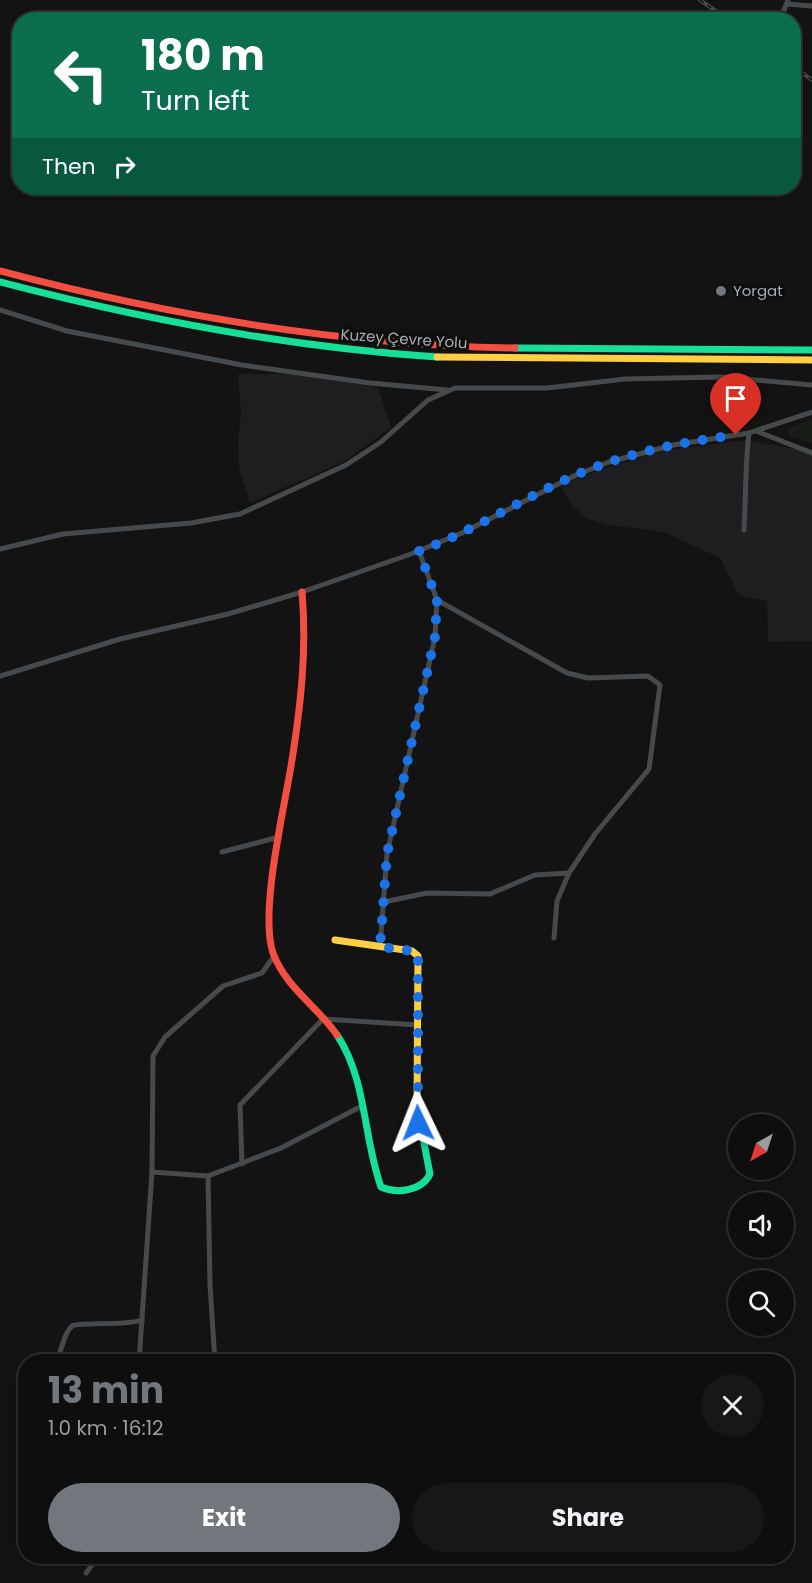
<!DOCTYPE html>
<html lang="en">
<head>
<meta charset="utf-8">
<style>
  :root { --surface:#0e0e0f; --page:#171718; --text:#f1f3f6; --muted:#9b9c9e; --line:#2e2e2f; --accent:#71777d }
  body { margin:0; font-family:Poppins,sans-serif; background:var(--page); color:var(--text); height:100vh; display:flex; flex-direction:column; font-size:22px; white-space:nowrap }
  * { box-sizing:border-box; margin:0 }
  p { font-size:20px; color:var(--muted) }
  .icon { flex:none; width:33px; height:33px; fill:none; stroke:currentColor; stroke-width:2; stroke-linecap:round; stroke-linejoin:round }
  .map { position:relative; flex:1; overflow:hidden }
  .side { position:absolute; left:18px; top:1354px; width:776px; height:210px; display:flex; flex-direction:column; background:var(--surface); border-radius:24px; box-shadow:0 3px 9px #0003,0 0 0 2px var(--line) }
  .side>* { flex:none }
  .banner { position:absolute; left:12px; top:12px; width:789px; height:183px; border-radius:24px; box-shadow:0 3px 9px #0003,0 0 0 2px var(--line); background:#0b6e4f; color:#fff; overflow:hidden }
  .needle { width:39px; rotate:219deg }
  .controls { position:absolute; left:728px; top:1114px; display:grid; gap:12px }
  .controls a { display:grid; place-items:center; width:66px; height:66px; border-radius:50%; background:var(--surface); box-shadow:0 3px 9px #0003,0 0 0 2px var(--line); font-size:30px }
  .pin { position:absolute; display:grid; place-items:center; width:51px; height:51px; color:#fff; margin:-62px -26px; border-radius:50% 50% 50% 0; rotate:-45deg; box-shadow:0 0 6px #0007 }
  .pin .icon { rotate:45deg }
  .me { position:absolute; width:66px; margin:-33px; rotate:358deg; stroke-linejoin:round; filter:drop-shadow(0 0 4px #0008) }
  .turn { display:flex; align-items:center; gap:21px; height:126px; padding:0 30px; font-size:27px }
  .turn .icon { width:78px; height:78px; stroke-width:2.5 }
  .turn b { display:block; font-size:42px; line-height:51px }
  .then { display:flex; align-items:center; height:57px; padding:0 30px; background:#0003; gap:12px; font-size:22px }
  .round { display:grid; place-items:center; flex:none; width:63px; height:63px; border-radius:32px; background:var(--page) }
  .overview { display:flex; align-items:center; justify-content:space-between; height:102px; padding:0 30px }
  h1 { font-size:36px; font-weight:700; line-height:45px; color:var(--accent) }
  .action { display:flex; gap:12px; margin-top:auto; padding:12px 30px }
  .action a { flex:1; height:69px; border-radius:36px; background:var(--accent); color:#fff; font-size:24px; font-weight:700; line-height:69px; text-align:center }
  .action a+a { background:var(--page); color:var(--text) }
  .map>svg:first-child { display:block }
  .built { fill:#1e1e20 }
  .green { fill:#181d18 }
  .lines { fill:none; stroke-linecap:round; stroke-linejoin:round }
  .street { stroke:#474a4c; stroke-width:5 }
  .fast { stroke:#16e098; stroke-width:7 }
  .slow { stroke:#ffcf43; stroke-width:7 }
  .jam { stroke:#f24e42; stroke-width:7 }
  .rail-casing { stroke:#474a4c; stroke-width:4 }
  .rail { stroke:#0e0e0f; stroke-width:1.5; stroke-dasharray:4.5; stroke-linecap:butt }
  .route { stroke:#1a73e8; stroke-width:10; stroke-dasharray:0 18 }
  .poi-dot { fill:#71777d; stroke:#0e0e0f; stroke-width:2 }
  .labels { text-anchor:middle; stroke-width:6; stroke-linejoin:round; paint-order:stroke }
  .poi-label { font-size:15px; fill:#a4adb5; stroke:#0e0e0f; text-anchor:start }
  .street-label { font-size:15px; fill:#a4adb5; stroke:#0e0e0f }
</style>
</head>
<body>
<div class="map">
<svg width="812" height="1583" viewBox="0 0 812 1583">
  <rect width="100%" height="100%" fill="#131314"/>
  <g class="built">
    <path d="M 238,374 L 309,374 L 378,388 L 391,427 L 345,461 L 250,503 L 239,468 L 238,442 L 241,413 Z"/>
    <path d="M 746,440 L 812,452 L 812,641 L 768,642 L 767,601 L 739,595 L 720,558 L 664,532 L 609,525 L 586,518 L 571,505 L 562,487 L 570,481 L 600,470 L 662,451 Z"/>
  </g>
  <path class="green" d="M 812,419 L 812,444 L 788,435 L 789,428 Z"/>
  <g class="lines">
    <g class="street">
      <path d="M 787,4 L 812,6"/>
      <path d="M 780,20 L 788,0"/>
      <path d="M 0,310 L 67,331 L 242,365 L 370,383 L 447,390"/>
      <path d="M 756,431 L 812,453"/>
      <path d="M 744,530 C 746,497 745,465 749,433"/>
      <path d="M 0,549 L 63,534 L 191,523 L 240,514 L 346,465 L 381,442 L 428,400 L 455,388 L 547,388 L 625,379 L 721,377 L 812,385"/>
      <path d="M 437,600 L 567,673 L 588,678 L 648,676 L 660,685 L 649,769 L 595,834 L 569,873 L 557,901 L 554,938"/>
      <path d="M 0,676 L 120,639 L 228,614 L 302,592 L 411,554 L 462,533 L 576,475 L 609,462 L 673,445 L 749,433 L 812,412"/>
      <path d="M 222,852 L 279,837"/>
      <path d="M 384,902 L 427,893 L 490,894 L 535,875 L 569,873"/>
      <path d="M 380,947 L 387,854 L 435,637 L 437,600 L 419,551"/>
      <path d="M 242,1164 L 240,1105 L 323,1019 L 418,1025"/>
      <path d="M 152,1172 L 208,1176"/>
      <path d="M 60,1352 C 63,1344 65,1332 72,1326 C 78,1322 125,1326 142,1320"/>
      <path d="M 139,1362 L 152,1172 L 153,1056 L 165,1037 L 223,986 L 262,973 L 274,956"/>
      <path d="M 215,1362 L 210,1285 L 208,1176 L 281,1148 L 362,1106"/>
      <path d="M 86,1573 L 98,1557"/>
    </g>
    <g class="fast">
      <path d="M 0,282 C 144,320 288,347 437,357"/>
      <path d="M 515,348 L 812,350"/>
      <path d="M 337,1035 C 367,1080 363,1137 381,1187 C 397,1194 422,1191 430,1174 L 420,1122"/>
    </g>
    <g class="slow">
      <path d="M 437,357 L 812,360"/>
      <path d="M 335,940 L 412,951 L 418,956 L 417,1109 L 420,1122"/>
    </g>
    <g class="jam">
      <path d="M 0,271 C 169,316 340,345 515,348"/>
      <path d="M 302,592 C 307,649 301,703 292,760 C 285,806 259,911 273,953 C 286,988 317,1006 337,1035"/>
    </g>
    <defs>
      <g id="rail">
        <path d="M 700,0 L 729,20"/>
        <path d="M 794,67 L 812,80"/>
      </g>
    </defs>
    <use href="#rail" class="rail-casing"/>
    <use href="#rail" class="rail"/>
  </g>
  <g class="lines">
    <path class="route" d="M 418,1123 L 418,956 L 412,951 L 380,947 L 387,854 L 435,637 L 437,600 L 419,551 C 474,531 523,498 576,475 C 626,453 682,442 736,435"/>
  </g>
  <circle class="poi-dot" cx="721" cy="291" r="6"/>
  <g class="labels">
    <g class="poi-label">
      <text x="733" y="296">Yorgat</text>
    </g>
    <g class="street-label">
      <text transform="translate(404 339) rotate(4)" y="5">Kuzey Çevre Yolu</text>
    </g>
  </g>
</svg>
<div class="controls">
<a><svg class="needle" viewBox="-14 -14 28 28"><path d="M0-13l5 13h-10z" fill="#e53935"/><path d="M0 13l5-13h-10z" fill="#9b9c9e"/></svg></a>
<a><svg class="icon" aria-label="sound" viewBox="0 0 24 24"><path d="M4 9h4l5-4v14l-5-4H4zM17 9q2 3 0 6"/></svg></a>
<a><svg class="icon" aria-label="search" viewBox="0 0 24 24"><circle cx="10" cy="10" r="6"/><path d="M15 15l6 6"/></svg></a>
</div>
<div class="pin" style="left:736px;top:435px;background:#d93025"><svg class="icon" aria-label="arrive" viewBox="0 0 24 24"><path d="M6 21V4h12l-3 4 3 4H6"/></svg></div>
<svg class="me" style="left:418px;top:1123px" viewBox="-20 -20 40 40"><path d="M0-17L14 15 0 8-14 15z" fill="#1a73e8" stroke="#fff" stroke-width="4"/></svg>
<div class="banner">
<div class="turn"><svg class="icon" aria-label="left" viewBox="0 0 24 24"><path d="M17 20v-9H6M10 6l-5 5 5 5"/></svg><div><b>180 m</b>Turn left</div></div>
<div class="then">Then<svg class="icon" aria-label="right" viewBox="0 0 24 24"><path d="M7 20v-9h11M14 6l5 5-5 5"/></svg></div>
</div>
<section class="side">
<div class="overview"><div><h1>13 min</h1><p>1.0 km · 16:12</p></div><a class="round"><svg class="icon" aria-label="close" viewBox="0 0 24 24"><path d="M6 6l12 12M18 6L6 18"/></svg></a></div>
<div class="action"><a>Exit</a><a>Share</a></div>
</section>
</div>
</body>
</html>
